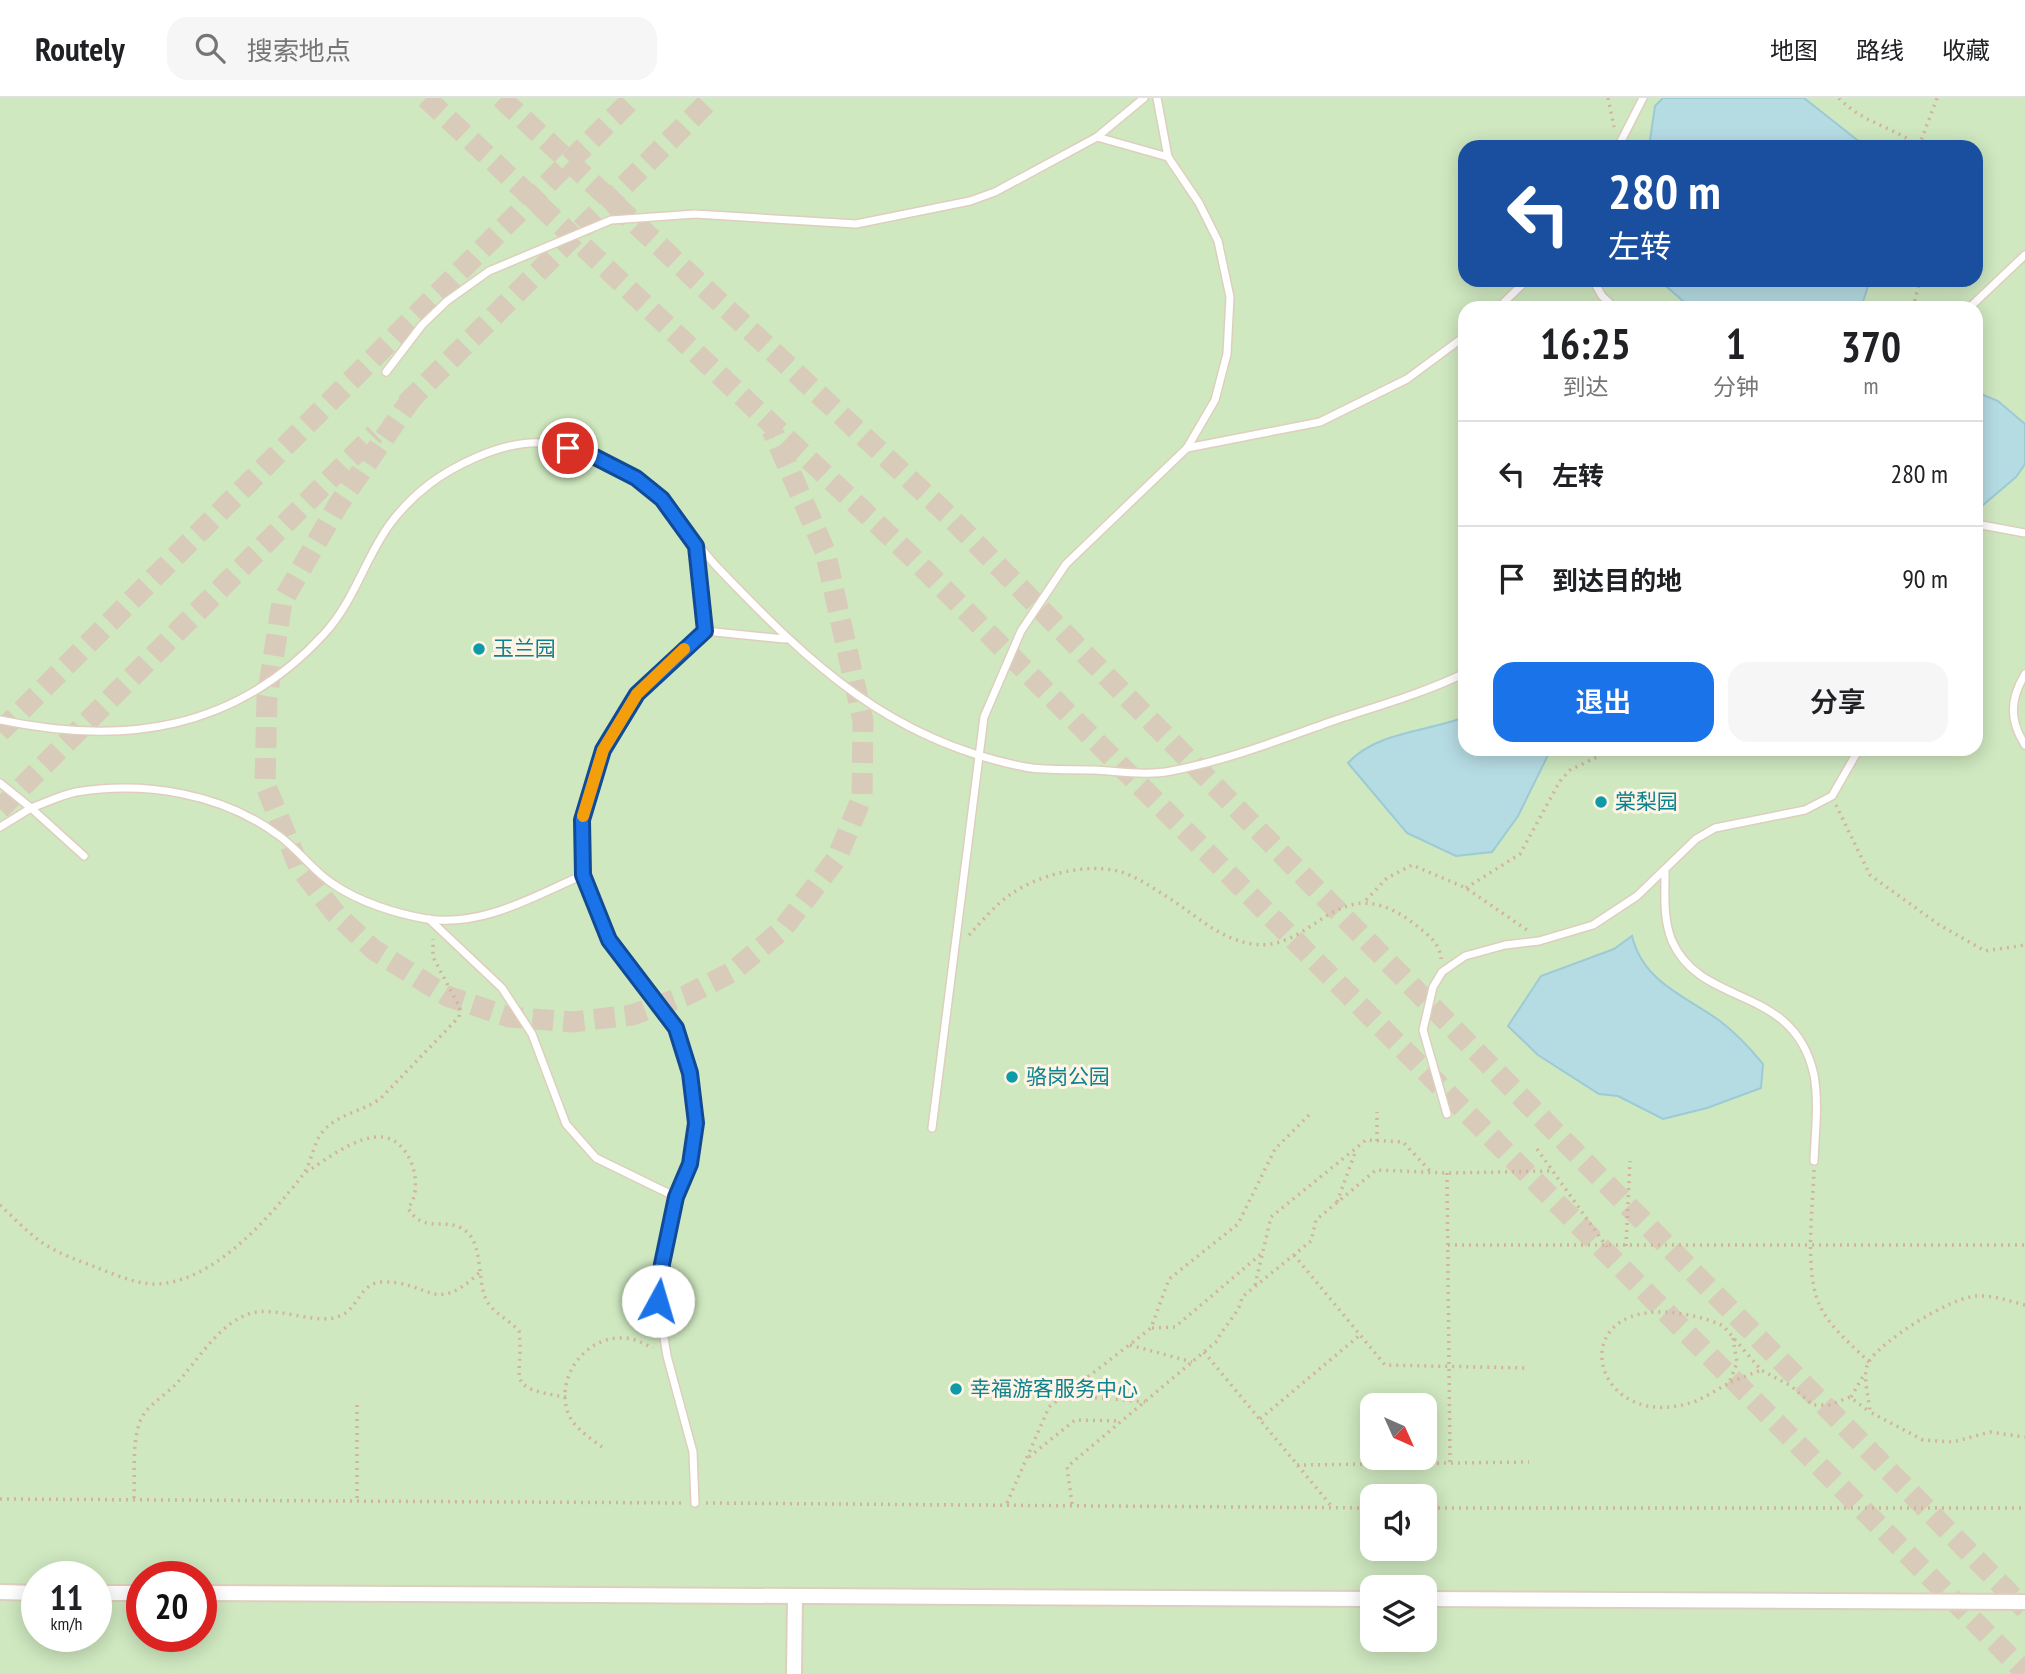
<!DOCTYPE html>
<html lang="zh">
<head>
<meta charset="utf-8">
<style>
  :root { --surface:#fff; --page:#f6f6f6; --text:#202124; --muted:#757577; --line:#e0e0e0; --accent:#1a73e8 }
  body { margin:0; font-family:"PT Sans Narrow","Noto Sans SC",sans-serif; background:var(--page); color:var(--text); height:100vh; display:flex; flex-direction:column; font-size:26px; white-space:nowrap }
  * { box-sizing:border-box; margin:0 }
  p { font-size:23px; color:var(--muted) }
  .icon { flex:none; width:38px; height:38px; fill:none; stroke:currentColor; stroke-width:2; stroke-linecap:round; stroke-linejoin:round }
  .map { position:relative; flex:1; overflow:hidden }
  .side { position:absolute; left:1458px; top:203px; width:525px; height:455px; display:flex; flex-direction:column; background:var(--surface); border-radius:21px; box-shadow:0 4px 18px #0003 }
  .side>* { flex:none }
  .guide { position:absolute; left:1458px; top:42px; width:525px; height:147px; border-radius:21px; box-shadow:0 4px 18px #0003; background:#1a4fa0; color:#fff; overflow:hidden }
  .needle { width:46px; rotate:135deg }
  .fabs { position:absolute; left:1360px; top:1295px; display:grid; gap:14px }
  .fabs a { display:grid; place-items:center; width:77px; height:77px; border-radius:14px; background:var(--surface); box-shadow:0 4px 18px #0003; font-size:35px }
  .speed { position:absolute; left:21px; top:1463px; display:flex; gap:14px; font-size:35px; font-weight:700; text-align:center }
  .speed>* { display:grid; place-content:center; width:91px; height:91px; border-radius:50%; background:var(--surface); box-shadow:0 4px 18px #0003; line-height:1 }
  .speed small { font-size:18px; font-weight:400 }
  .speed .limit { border:10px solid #d22; background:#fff; color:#111 }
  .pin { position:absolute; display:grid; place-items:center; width:60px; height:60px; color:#fff; margin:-30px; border:4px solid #fff; border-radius:50%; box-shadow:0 2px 7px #0007 }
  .me { position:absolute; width:77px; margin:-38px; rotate:6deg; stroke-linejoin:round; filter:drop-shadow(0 0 5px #0008) }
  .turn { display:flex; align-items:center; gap:24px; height:147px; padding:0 35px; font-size:32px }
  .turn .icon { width:91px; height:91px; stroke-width:2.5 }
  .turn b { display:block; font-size:49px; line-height:60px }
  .eta { display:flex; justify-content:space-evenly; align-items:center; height:119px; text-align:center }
  .eta b { font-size:42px; font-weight:600; line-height:49px }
  .action { display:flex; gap:14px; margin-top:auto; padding:14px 35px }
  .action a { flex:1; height:80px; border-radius:21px; background:var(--accent); color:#fff; font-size:28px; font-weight:600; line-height:80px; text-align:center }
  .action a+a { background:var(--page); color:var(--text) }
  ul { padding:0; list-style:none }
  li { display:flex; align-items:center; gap:21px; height:105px; padding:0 35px; border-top:2px solid var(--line) }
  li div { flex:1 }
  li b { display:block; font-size:26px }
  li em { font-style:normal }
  header { display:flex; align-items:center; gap:42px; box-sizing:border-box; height:98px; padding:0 35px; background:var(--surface); border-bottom:2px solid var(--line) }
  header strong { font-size:33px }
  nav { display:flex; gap:38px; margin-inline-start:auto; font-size:24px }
  .search { width:490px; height:63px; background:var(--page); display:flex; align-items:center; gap:18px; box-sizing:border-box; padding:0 24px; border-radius:21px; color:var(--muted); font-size:26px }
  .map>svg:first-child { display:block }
  .green { fill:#cfe8c0; fill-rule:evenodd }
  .water { fill:#b6dce3; stroke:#9ccad5; stroke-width:2 }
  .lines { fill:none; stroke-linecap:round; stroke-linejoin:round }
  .primary-tunnel { stroke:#d8cbba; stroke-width:21; stroke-dasharray:21 10; stroke-linecap:butt }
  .service-casing { stroke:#dfcebd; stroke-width:10 }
  .minor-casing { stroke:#dfcebd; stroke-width:18 }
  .path { stroke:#d4b39c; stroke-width:3.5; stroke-dasharray:2 5; stroke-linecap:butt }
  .service { stroke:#fff; stroke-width:7 }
  .minor { stroke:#fff; stroke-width:14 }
  .route-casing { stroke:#114b97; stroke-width:18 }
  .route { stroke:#1a73e8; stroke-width:12 }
  .slow { stroke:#f59e0b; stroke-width:12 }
  .culture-dot { fill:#0f9aa8; stroke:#fef5e6; stroke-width:2.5 }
  .labels { text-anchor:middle; stroke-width:6; stroke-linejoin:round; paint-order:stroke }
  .culture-label { font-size:21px; fill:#0d838f; stroke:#fef5e6; text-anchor:start }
</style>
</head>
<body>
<header>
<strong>Routely</strong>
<div class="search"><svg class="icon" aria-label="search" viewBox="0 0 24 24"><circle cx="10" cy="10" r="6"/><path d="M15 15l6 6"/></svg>搜索地点</div>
<nav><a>地图</a><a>路线</a><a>收藏</a></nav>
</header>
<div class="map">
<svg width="2025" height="1576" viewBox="0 0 2025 1576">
  <rect width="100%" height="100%" fill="#fbf1e0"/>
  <path class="green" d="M 0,0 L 2025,0 L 2025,1576 L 0,1576 ZM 1465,49 L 1976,49 L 1976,182 L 1465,182 ZM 1465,210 L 1976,210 L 1976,651 L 1465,651 ZM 1372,1307 L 1424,1307 L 1424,1360 L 1372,1360 ZM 1372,1398 L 1424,1398 L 1424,1451 L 1372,1451 ZM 37,1479 L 96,1479 L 96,1538 L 37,1538 ZM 142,1479 L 201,1479 L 201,1538 L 142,1538 ZM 1372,1489 L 1424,1489 L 1424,1542 L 1372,1542 Z"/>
  <g class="water">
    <path d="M 1663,0 L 1804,0 L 1866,49 L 1649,49 L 1655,8 Z"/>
    <path d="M 1659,182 L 1870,182 L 1861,210 L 1691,210 Z"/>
    <path d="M 1976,294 L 1998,303 L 2025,326 L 2025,366 L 2016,379 L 1976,413 Z"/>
    <path d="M 1465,619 L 1465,651 L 1551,651 L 1518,718 L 1492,754 L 1456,758 L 1407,735 L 1348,665 C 1376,634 1426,634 1465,619 Z"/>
    <path d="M 1632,838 C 1643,884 1685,898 1720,923 C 1737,936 1750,950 1763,966 L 1761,990 L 1707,1010 L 1663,1021 L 1618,998 L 1599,996 L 1538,957 L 1508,928 L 1541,878 L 1614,851 Z"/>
  </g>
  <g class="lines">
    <g class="primary-tunnel">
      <path d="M 426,0 L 909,456 L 2025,1574"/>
      <path d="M 501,0 L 948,417 L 2025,1511"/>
      <path d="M 414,297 L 338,407 L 282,504 L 267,600 L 265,686 L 299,769 L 336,816 L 374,852 L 447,898 L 509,919 L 572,924 L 632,917 L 685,898 L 732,874 L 782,832 L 837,760 L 862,699 L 863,623 L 825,453 L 772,332"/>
      <path d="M 406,306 L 712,0"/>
      <path d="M 0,634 L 633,0"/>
      <path d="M 0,711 L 375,336"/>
    </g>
    <defs>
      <g id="service">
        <path d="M 1097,39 L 1144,0"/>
        <path d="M 1618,49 L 1643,0"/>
        <path d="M 1593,182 L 1602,198 L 1615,210"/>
        <path d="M 1498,210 L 1527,182"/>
        <path d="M 1969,210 L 2025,157"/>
        <path d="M 386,274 L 422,227 L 447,203 L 489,173 L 611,122 L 695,116 L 856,126 L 970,103 L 995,94 L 1097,39 L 1168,59"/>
        <path d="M 1187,350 L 1320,324 L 1407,281 L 1465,238"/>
        <path d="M 1976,426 L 2025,435"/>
        <path d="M 697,449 L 705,533"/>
        <path d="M 2025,576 C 2010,601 2009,622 2025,647"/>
        <path d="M 0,622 C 123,648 235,633 324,536 C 354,504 365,460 390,426 C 414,394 442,374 477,359 C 498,350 522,343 544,345 C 584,349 631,372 660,399 C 682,421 698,450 720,472 C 811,567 891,643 1025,669 C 1047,673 1071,671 1094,672 C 1118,673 1147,678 1171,673 C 1224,663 1277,643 1327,625 C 1373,609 1422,596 1465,575"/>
        <path d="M 0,685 L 31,710 L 0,729"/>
        <path d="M 84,758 L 31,710 C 45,705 61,697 76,694 C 145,683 221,695 278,737 C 298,751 313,773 333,786 C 359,804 397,816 427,821 C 484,829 534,798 583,777"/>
        <path d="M 1665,774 C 1665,797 1663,821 1672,843 C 1702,911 1794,885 1814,977 C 1819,1005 1815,1036 1814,1063"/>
        <path d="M 429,821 L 502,890 L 532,936 L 566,1026 L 596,1060 L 676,1099"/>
        <path d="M 1447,1016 L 1423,932 L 1433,889 L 1442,874 L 1465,858 L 1505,847 L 1539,843 L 1593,827 L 1637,798 L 1696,741 L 1715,730 L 1805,712 L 1832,698 L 1859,651"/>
        <path d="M 932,1030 L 984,619 L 1021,533 L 1066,466 L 1187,350 L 1215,302 L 1227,256 L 1230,199 L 1218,143 L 1199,105 L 1168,59 L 1157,0"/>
        <path d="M 695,1405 L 693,1354 L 667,1258 L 658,1203 L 662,1166 L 676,1099 L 690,1066 L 696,1025 L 690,975 L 676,930 L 609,842 L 583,777 L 582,722 L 602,652 L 637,595 L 705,533 L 785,541"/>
      </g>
      <g id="minor">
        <path d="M 0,1494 L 37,1495"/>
        <path d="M 96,1495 L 142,1495"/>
        <path d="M 201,1495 L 1372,1501"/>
        <path d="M 1424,1501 L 2025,1504"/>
        <path d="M 794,1576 L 795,1498"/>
      </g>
    </defs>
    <use href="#service" class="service-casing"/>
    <use href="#minor" class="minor-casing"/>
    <g class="path">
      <path d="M 1608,0 L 1614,29"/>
      <path d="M 1839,0 C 1862,25 1894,29 1920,49"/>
      <path d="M 1919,48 L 1937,0"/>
      <path d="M 1913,210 L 1920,182"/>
      <path d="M 1836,707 L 1870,777 L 1938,826 L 1985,853 L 2025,847"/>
      <path d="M 1466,790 L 1520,756 L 1560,683 L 1570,672 L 1597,659 L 1599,651"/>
      <path d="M 1366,802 L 1387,780 L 1412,767 L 1466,790 L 1527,832"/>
      <path d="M 969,837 C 982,823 995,807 1011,796 C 1038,777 1085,765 1118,773 C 1136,778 1153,790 1169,800 C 1197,818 1218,840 1252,846 C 1316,856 1337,764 1417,828 C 1428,837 1440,845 1441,861"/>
      <path d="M 1377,1043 L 1377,1014"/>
      <path d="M 1537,1051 L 1607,1149"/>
      <path d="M 1814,1072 C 1813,1111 1803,1178 1822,1212 C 1833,1232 1853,1248 1869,1264"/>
      <path d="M 306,1074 C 328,1061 352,1040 378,1039 C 410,1037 426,1089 408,1110 C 425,1139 449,1115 469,1136 C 482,1151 478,1181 485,1199 C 492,1216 508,1220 519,1233 C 525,1282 500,1289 566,1299"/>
      <path d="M 1447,1075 L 1450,1365"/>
      <path d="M 1337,1104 L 1356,1052"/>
      <path d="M 0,1107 C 13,1119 26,1133 40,1143 C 56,1155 80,1163 98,1170 C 116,1177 136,1186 155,1186 C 213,1185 268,1121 302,1078 C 313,1064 312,1044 325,1031 C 341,1015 364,1013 381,1000 L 459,919 L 460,910 L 433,859 L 433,841"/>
      <path d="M 1448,1147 L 2025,1147"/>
      <path d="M 1626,1148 L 1630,1063"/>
      <path d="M 1294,1157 L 1385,1267 L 1526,1270"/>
      <path d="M 1255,1187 L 1271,1119 L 1366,1042 L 1403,1044 L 1430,1073"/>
      <path d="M 2025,1207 C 2009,1203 1993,1197 1977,1198 C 1953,1198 1880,1243 1868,1265 C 1862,1278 1869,1300 1870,1314 L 1923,1342 L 1953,1344 L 1990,1334 L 2025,1339"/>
      <path d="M 1152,1230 L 1175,1229 L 1261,1156"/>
      <path d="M 1733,1240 L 1737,1265 L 1729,1285 C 1718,1291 1707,1298 1696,1303 C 1596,1339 1561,1211 1664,1214 C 1683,1215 1704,1219 1721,1227 L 1725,1230 L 1761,1272 L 1791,1288 L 1813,1307 L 1829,1307 L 1850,1299 L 1870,1314"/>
      <path d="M 1130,1247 L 1192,1264"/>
      <path d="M 1204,1254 L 1333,1410"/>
      <path d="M 1731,1284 L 1761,1272"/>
      <path d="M 1067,1297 L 1145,1304"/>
      <path d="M 1851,1299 L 1865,1275"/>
      <path d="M 357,1307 L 357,1403"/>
      <path d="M 1260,1321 L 1360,1237"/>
      <path d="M 602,1349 C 589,1339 574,1330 568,1315 C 555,1280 585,1238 623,1240 C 634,1240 643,1245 653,1250"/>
      <path d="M 1029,1359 L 1075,1322 L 1120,1323"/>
      <path d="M 1297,1367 L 1529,1364"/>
      <path d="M 134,1400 C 135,1377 132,1349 139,1326 C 144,1309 163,1299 175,1287 C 197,1264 220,1223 252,1215 C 280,1208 319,1229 342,1217 C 359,1209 360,1185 382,1184 C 431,1183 433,1218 479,1175"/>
      <path d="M 0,1401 L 684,1405"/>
      <path d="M 706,1405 L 1372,1410"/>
      <path d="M 1007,1405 L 1049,1309 L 1151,1230 L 1169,1181 L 1238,1126 L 1275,1051 L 1312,1014"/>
      <path d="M 1072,1406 L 1067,1369 L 1217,1243 C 1224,1227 1240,1215 1242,1199 L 1311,1143 L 1316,1122 L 1376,1072 L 1447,1075 L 1553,1073"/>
      <path d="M 1424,1410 L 2025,1410"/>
    </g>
    <use href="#service" class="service"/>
    <use href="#minor" class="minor"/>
  </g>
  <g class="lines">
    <defs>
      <path id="route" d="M 568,350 L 595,359 L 636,380 L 662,401 L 696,448 L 705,533 L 637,596 L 603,652 L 582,722 L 583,777 L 609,842 L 676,930 L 690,975 L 696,1025 L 690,1066 L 676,1099 L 662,1166 L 658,1203"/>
    </defs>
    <use href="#route" class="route-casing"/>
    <use href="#route" class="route"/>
    <path class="slow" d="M 583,718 L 603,652 L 637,596 L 684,551"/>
  </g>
  <g class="culture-dot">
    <circle cx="479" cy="551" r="7"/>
    <circle cx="1601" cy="704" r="7"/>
    <circle cx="1012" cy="979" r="7"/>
    <circle cx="956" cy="1291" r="7"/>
  </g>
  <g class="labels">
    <g class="culture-label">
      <text x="493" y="558">玉兰园</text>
      <text x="1615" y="711">棠梨园</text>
      <text x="1026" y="986">骆岗公园</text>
      <text x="970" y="1298">幸福游客服务中心</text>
    </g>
  </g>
</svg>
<div class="fabs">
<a><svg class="needle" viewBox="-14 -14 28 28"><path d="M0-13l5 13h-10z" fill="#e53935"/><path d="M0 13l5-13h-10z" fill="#757577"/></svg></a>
<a><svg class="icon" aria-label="sound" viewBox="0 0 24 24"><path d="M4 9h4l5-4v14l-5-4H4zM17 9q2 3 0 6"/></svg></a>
<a><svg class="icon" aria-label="layers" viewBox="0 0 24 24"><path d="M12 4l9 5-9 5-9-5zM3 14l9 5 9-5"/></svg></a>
</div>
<div class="speed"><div>11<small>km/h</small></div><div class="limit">20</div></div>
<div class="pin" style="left:568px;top:350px;background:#d93025"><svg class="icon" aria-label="arrive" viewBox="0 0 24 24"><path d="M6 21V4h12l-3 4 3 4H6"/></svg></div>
<svg class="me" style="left:658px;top:1203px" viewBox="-20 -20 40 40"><circle r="19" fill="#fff"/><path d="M0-13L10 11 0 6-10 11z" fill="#1a73e8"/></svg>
<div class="guide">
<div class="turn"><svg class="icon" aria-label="left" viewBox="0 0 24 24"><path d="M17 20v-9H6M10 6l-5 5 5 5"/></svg><div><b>280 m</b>左转</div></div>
</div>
<section class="side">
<div class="eta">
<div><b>16:25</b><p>到达</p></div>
<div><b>1</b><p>分钟</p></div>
<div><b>370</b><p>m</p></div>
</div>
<ul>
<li><svg class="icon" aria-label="left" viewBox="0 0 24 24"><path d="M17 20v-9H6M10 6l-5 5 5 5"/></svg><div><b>左转</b></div><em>280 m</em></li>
<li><svg class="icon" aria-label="arrive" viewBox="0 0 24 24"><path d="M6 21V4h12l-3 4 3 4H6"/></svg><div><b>到达目的地</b></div><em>90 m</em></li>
</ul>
<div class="action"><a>退出</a><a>分享</a></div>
</section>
</div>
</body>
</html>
